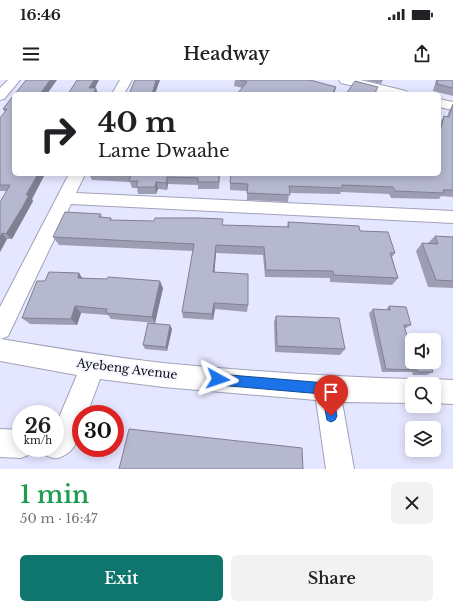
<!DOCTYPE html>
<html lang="en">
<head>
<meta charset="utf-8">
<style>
  :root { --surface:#fff; --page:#f2f2f2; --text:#202124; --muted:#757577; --accent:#0f766e }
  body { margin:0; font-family:"Libre Baskerville",serif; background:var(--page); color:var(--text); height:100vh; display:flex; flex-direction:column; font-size:15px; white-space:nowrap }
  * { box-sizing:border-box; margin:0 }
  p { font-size:13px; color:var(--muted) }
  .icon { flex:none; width:22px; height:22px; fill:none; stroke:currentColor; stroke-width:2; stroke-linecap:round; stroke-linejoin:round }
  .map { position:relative; height:389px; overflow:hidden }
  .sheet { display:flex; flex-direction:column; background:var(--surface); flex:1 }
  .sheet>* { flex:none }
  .banner { position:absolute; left:12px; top:12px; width:429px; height:84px; border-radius:6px; box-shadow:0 2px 10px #0003; background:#fff; color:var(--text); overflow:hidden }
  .buttons { position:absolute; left:405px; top:253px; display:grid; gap:8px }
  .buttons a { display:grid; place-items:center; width:36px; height:36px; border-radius:6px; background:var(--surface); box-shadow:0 2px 10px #0003; font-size:20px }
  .speed { position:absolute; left:12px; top:325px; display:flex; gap:8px; font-size:20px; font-weight:700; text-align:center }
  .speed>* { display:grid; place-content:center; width:52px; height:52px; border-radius:50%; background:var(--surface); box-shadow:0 2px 10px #0003; line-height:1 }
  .speed small { font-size:10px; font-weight:400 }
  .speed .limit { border:6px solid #d22; background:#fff; color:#111 }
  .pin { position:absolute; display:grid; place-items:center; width:34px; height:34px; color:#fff; margin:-41px -17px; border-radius:50% 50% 50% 0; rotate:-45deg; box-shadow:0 0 4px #0007 }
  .pin .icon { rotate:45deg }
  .me { position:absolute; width:44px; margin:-22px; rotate:95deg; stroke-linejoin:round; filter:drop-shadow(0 0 3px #0008) }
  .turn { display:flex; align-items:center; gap:14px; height:84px; padding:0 20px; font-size:18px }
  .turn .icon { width:52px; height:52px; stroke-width:2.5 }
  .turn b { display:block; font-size:28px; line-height:34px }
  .round { display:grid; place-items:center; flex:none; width:42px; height:42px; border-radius:6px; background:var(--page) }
  .summary { display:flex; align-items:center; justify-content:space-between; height:68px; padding:0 20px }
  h1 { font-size:24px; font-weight:600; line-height:30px; color:#1e9e55 }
  .action { display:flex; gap:8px; margin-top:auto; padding:8px 20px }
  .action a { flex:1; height:46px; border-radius:6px; background:var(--accent); color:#fff; font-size:16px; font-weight:600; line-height:46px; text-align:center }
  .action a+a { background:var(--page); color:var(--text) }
  .status { display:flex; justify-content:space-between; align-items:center; height:28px; padding:0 20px; background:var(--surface); direction:ltr }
  .status svg { height:11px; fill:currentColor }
  header { display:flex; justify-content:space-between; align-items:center; height:52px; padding:0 20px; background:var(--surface); font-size:18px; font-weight:600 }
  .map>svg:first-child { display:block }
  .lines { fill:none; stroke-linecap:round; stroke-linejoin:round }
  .minor-casing { stroke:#a1a2ba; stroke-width:2 }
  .minor { fill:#fff; fill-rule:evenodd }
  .wall { fill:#9d9eb3 }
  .shaded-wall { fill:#7f8192 }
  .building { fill:#b6b8d0; stroke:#7f8192 }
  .route { fill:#1a73e8; stroke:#114b97 }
  .labels { text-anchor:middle; stroke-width:3.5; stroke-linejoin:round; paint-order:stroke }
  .near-street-label { font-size:12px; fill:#0c0c14; stroke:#f4f5ff }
</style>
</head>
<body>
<div class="status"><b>16:46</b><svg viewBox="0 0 49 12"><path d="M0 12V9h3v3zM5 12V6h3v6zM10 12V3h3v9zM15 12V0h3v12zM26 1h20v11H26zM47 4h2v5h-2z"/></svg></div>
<header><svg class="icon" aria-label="menu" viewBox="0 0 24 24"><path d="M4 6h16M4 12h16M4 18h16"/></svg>Headway<svg class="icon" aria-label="share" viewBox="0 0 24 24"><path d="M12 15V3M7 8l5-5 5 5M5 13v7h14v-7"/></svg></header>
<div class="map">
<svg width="453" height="389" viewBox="0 0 453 389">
  <rect width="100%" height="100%" fill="#e5e6ff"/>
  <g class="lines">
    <defs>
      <g id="minor">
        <path d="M 8,0 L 20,0 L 4,19 L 0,20 L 0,8 Z"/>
        <path d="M 120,0 L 132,0 L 124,14 L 112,14 Z"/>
        <path d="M 339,0 L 360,0 L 406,11 L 408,14 L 387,14 L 341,3 Z"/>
        <path d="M 439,19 L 453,22 L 453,30 L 439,27 Z"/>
        <path d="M 69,94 L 85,94 L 76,113 L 453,131 L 453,143 L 71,124 L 8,256 L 1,259 C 55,268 109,277 163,283 C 246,291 329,297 412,299 L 422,304 L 412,304 L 412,323 L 342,322 L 354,389 L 326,389 L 316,320 L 163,307 L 100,299 L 87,334 L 81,334 C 81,349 79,369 63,376 C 61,377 57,379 54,378 C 52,378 48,376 45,375 L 43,368 L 55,368 L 55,347 L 77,295 L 0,281 L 0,227 Z"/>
        <path d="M 434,299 L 453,300 L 453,324 L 434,323 L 434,304 L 424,304 Z"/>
        <path d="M 0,349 L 21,350 L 21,368 L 33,368 L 31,374 L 21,378 L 0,377 Z"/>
      </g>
    </defs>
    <use href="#minor" class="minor-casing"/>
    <use href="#minor" class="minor"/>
  </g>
  <g class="wall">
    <path d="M 235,0 L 310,0 L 336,7 L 334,14 L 243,8 L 234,6 Z"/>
    <path d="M 365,0 L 383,0 L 381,4 Z"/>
    <path d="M 436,0 L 453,0 L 453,16 L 433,11 Z"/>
    <path d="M 14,15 L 14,94 L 45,94 L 32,119 L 33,121 L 26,134 L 12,159 L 7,159 L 0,172 L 7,111 L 0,111 L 0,38 L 5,32 L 3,29 Z"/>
    <path d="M 453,24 L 453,117 L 441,116 L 439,119 L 391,118 L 389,114 L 341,112 L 340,114 L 289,113 L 288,122 L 247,120 L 247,111 L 230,110 L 230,103 L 439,94 L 439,47 L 440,43 L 444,36 L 447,37 L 449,31 Z"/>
    <path d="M 89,94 L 220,94 L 219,109 L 198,109 L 198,105 L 168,104 L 167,110 L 158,109 L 156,114 L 138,114 L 137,108 L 132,108 L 130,102 L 92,100 Z"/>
    <path d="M 101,134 L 102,138 L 111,138 L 112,140 L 223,145 L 287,147 L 288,142 L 360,151 L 395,173 L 392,177 L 398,198 L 392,205 L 330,202 L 330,198 L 265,197 L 263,175 L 216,173 L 214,192 L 248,225 L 247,232 L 215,229 L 213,240 L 183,238 L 182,232 L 193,171 L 59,165 L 53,157 Z"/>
    <path d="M 435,156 L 453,157 L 453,208 L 428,207 L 416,171 L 422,163 L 428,163 Z"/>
    <path d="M 79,193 L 82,198 L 163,208 L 155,243 L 111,239 L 108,235 L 81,233 L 77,245 L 30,244 L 22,238 L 45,201 Z"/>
    <path d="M 389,226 L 411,245 L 406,248 L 405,248 L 411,272 L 433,292 L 427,295 L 413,295 L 412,292 L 382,292 L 369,233 L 373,229 L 386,230 Z"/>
    <path d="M 276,236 L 345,269 L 340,275 L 275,272 L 274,242 Z"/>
    <path d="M 172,249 L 167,271 L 145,269 L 143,265 Z"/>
  </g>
  <g class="shaded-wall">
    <path d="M 50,0 L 57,0 L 47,14 L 40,14 Z"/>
    <path d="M 94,0 L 99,0 L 92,14 L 89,8 Z"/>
    <path d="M 156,0 L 160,0 L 155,14 L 152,14 Z"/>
    <path d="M 336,7 L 334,14 L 332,14 Z"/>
    <path d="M 96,8 L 98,14 L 93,14 Z"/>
    <path d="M 38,94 L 45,94 L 32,119 L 33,121 L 12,159 L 6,154 L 26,115 Z"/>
    <path d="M 167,97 L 168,104 L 167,110 L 166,103 Z"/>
    <path d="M 156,102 L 158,109 L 156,114 L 155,107 Z"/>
    <path d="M 2,153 L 7,159 L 0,172 L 0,157 Z"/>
    <path d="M 216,165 L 216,173 L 214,199 L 213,192 Z"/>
    <path d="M 79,193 L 84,201 L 78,198 Z"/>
    <path d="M 160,201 L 163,208 L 155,243 L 152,237 Z"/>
    <path d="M 214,223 L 215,229 L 213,240 L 212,234 Z"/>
    <path d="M 75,226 L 81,233 L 77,245 L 71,239 Z"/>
    <path d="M 170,245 L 172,249 L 167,271 L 166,267 Z"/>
  </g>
  <g class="building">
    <path d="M 26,0 L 50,0 L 40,14 L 15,14 Z"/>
    <path d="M 77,0 L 94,0 L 89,8 L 96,8 L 93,14 L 68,14 Z"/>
    <path d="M 135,0 L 156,0 L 152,14 L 129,14 Z"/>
    <path d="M 240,0 L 310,0 L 336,7 L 332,14 L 237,14 L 247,2 Z"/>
    <path d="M 438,0 L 453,0 L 453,8 L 437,4 Z"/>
    <path d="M 355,1 L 378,7 L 374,14 L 346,14 Z"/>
    <path d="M 14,15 L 14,42 L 13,43 L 14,43 L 14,94 L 38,94 L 26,115 L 29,115 L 22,128 L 6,154 L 2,153 L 0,157 L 0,122 L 10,105 L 0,105 L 0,38 L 7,29 L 3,29 Z"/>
    <path d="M 453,24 L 453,110 L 443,110 L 444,113 L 395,111 L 393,107 L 342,105 L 342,108 L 289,106 L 290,115 L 247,113 L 248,104 L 230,103 L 231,94 L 439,94 L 439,55 L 444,36 L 449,37 Z"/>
    <path d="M 113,94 L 219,94 L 219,102 L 198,102 L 198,98 L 167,97 L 166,103 L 156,102 L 155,107 L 136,107 L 138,101 L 129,101 L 131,95 Z"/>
    <path d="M 65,132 L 101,134 L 99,137 L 111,138 L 110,140 L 154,141 L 155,138 L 198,138 L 223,139 L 222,145 L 289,147 L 288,142 L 359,146 L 360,151 L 388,152 L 395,173 L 390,173 L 398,198 L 334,195 L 333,191 L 266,190 L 264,167 L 216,165 L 213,192 L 248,194 L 248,225 L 214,223 L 212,234 L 182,232 L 194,164 L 53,157 Z"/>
    <path d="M 435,156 L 453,157 L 453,201 L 436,200 L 422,163 L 438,164 Z"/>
    <path d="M 49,192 L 79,193 L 78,198 L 107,199 L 108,197 L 160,201 L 152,237 L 106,233 L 107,229 L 75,226 L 71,239 L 22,238 L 37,201 L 45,201 Z"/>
    <path d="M 389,226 L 406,227 L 411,245 L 404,245 L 411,272 L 412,272 L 412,282 L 429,282 L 433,292 L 418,292 L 417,290 L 386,289 L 373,229 L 390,230 Z"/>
    <path d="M 276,236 L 339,238 L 345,269 L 277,266 Z"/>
    <path d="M 148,243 L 170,245 L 166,267 L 143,265 Z"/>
    <path d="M 129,349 L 302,368 L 303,389 L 119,389 Z"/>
  </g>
  <path class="route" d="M 218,294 L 326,303 L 330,305 L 332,309 L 337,336 L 335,340 L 331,342 L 327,340 L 322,314 L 218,305 L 214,303 L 212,299 L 214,295 Z"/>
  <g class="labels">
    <g class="near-street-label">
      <text transform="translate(127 289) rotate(7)" y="4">Ayebeng Avenue</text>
    </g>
  </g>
</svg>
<div class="buttons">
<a><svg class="icon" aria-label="sound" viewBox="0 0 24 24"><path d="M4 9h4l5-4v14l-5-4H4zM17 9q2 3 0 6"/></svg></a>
<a><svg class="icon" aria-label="search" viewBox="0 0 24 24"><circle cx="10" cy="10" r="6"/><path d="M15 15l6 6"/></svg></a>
<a><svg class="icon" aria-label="layers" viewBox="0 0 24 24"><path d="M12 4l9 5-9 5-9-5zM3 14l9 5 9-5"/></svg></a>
</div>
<div class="speed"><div>26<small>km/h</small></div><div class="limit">30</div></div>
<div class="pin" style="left:331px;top:336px;background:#d93025"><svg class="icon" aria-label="arrive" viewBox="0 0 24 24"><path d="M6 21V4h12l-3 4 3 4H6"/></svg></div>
<svg class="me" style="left:218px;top:299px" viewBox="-20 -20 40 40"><path d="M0-17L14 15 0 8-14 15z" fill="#1a73e8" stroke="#fff" stroke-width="4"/></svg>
<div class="banner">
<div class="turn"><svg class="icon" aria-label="right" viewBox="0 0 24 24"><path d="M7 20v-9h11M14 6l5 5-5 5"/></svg><div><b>40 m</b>Lame Dwaahe</div></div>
</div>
</div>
<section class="sheet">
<div class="summary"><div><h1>1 min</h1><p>50 m · 16:47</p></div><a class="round"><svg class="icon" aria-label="close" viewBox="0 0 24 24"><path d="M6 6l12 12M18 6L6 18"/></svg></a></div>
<div class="action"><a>Exit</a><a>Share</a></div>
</section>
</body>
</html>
